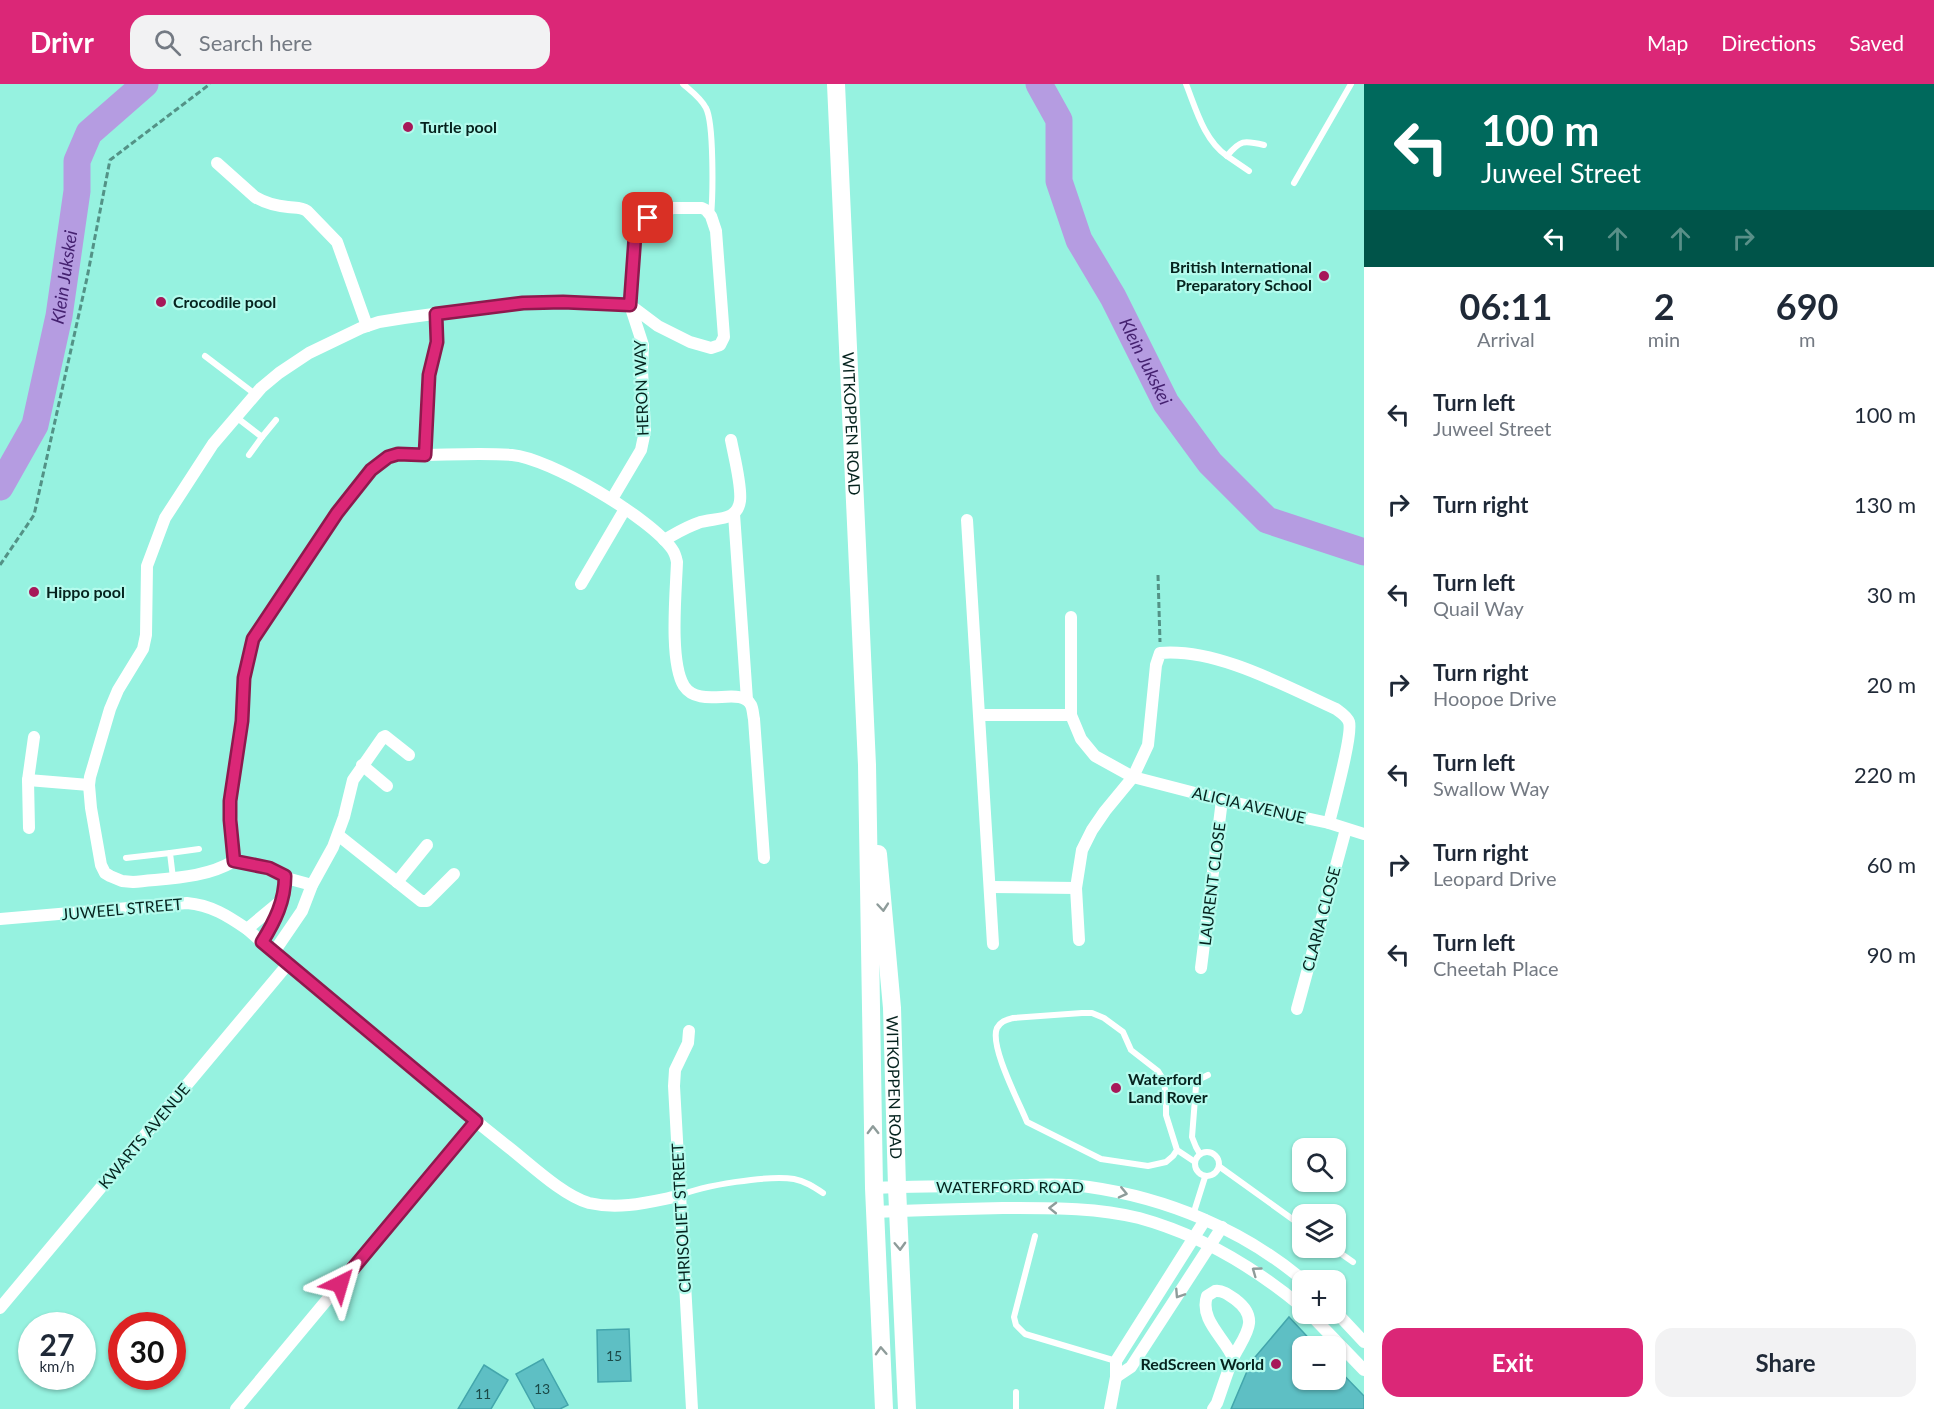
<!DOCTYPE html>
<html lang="en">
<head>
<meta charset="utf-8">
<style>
  :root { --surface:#fff; --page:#f2f2f3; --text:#1f2937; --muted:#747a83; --accent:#db2777 }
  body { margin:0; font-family:Lato,sans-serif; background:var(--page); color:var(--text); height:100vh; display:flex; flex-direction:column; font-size:22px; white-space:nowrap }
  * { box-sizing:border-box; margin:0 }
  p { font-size:20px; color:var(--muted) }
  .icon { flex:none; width:33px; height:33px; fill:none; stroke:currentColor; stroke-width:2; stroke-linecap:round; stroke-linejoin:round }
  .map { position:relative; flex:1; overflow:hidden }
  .side { display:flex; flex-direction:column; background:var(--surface); width:570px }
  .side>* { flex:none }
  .banner { background:#00695c; color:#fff; overflow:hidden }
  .buttons { position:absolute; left:1292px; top:1054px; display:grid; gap:12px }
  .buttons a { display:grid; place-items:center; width:54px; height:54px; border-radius:12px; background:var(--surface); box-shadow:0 2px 4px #0004; font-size:30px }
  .speed { position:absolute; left:18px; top:1228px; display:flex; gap:12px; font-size:30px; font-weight:700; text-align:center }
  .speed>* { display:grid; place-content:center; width:78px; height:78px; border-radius:50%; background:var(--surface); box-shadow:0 2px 4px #0004; line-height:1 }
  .speed small { font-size:15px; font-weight:400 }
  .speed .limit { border:9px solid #d22; background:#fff; color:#111 }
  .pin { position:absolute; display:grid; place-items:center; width:51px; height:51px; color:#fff; margin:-26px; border-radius:12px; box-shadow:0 3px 9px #0006 }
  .me { position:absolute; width:66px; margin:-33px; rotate:40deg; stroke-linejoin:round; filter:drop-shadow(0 0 4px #0008) }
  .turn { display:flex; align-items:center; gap:21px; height:126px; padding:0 18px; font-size:27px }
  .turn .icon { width:78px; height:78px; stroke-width:2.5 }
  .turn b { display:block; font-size:42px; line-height:51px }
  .lanes { display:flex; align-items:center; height:57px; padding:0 18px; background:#0003; justify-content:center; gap:30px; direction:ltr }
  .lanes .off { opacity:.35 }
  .eta { display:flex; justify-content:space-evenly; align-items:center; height:102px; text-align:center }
  .eta b { font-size:36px; font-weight:700; line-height:42px }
  .cta { display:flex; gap:12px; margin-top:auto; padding:12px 18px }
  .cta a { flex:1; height:69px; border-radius:18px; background:var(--accent); color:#fff; font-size:24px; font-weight:700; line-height:69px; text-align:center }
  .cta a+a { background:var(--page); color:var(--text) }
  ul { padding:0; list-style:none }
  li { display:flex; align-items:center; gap:18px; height:90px; padding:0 18px }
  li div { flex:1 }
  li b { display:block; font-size:22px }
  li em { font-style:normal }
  header { display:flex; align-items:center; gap:36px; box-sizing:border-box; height:84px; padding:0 30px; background:var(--accent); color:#fff }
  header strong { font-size:28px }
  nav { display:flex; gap:33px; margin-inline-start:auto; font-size:21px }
  .search { width:420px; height:54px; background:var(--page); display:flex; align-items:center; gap:15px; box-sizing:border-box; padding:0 21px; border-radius:18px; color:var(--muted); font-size:22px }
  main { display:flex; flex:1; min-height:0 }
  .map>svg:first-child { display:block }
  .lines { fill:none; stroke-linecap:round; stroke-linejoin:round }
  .river { stroke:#b59ce1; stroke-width:27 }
  .building { fill:#5ebfc4; stroke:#43a6ac; stroke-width:1.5 }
  .path { stroke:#539286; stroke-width:3; stroke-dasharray:6 3; stroke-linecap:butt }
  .service { stroke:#fff; stroke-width:6 }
  .minor { stroke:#fff; stroke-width:12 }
  .secondary { stroke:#fff; stroke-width:18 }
  .oneway { stroke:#8e9c9a }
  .route-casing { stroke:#8e194d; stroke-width:15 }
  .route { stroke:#db2777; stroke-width:10 }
  .poi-dot { fill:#a71859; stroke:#b4fbed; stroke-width:2 }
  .labels { text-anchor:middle; stroke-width:4.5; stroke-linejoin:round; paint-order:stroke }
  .number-label { font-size:14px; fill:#1b4a48 }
  .poi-label { font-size:16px; font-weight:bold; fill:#05231e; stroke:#b4fbed; text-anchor:start }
  .street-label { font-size:16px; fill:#05231e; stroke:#b4fbed }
  .water-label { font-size:18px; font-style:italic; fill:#452170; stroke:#b4fbed }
</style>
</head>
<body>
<header>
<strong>Drivr</strong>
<div class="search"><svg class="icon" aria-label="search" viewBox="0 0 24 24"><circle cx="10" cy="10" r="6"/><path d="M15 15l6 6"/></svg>Search here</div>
<nav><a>Map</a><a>Directions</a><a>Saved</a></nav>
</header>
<main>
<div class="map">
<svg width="1364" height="1325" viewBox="0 0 1364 1325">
  <rect width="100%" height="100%" fill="#96f2e0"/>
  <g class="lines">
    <g class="river">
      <path id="s1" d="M 1039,0 L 1059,36 L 1059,97 L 1079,156 L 1113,213 L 1166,319 L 1210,379 L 1267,436 L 1364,468"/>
      <path id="s2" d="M 0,403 L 35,341 L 59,232 L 77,107 L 77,77 L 89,49 L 145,0"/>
    </g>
  </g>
  <g class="building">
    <path d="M 1289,1233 L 1317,1263 L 1302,1263 L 1302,1296 L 1335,1296 L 1335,1282 L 1364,1312 L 1364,1325 L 1231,1325 L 1251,1278 Z"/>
    <path d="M 629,1245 L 631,1297 L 598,1298 L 597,1246 Z"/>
    <path d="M 543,1275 L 568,1321 L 560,1325 L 535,1325 L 516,1290 Z"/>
    <path d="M 484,1281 L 508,1296 L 491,1325 L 458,1325 Z"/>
  </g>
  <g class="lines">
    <g class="path">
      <path d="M 0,481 L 34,431 L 87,194 L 110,76 L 210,0"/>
      <path d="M 1158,491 L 1160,558"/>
    </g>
    <g class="service">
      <path d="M 683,0 C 691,7 701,14 706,24 C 714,39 713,111 711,132"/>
      <path d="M 1186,0 C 1196,25 1204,56 1227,72 C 1240,56 1244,56 1264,61"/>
      <path d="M 1227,72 L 1249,87"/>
      <path d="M 1294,99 L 1351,0"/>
      <path d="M 205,272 L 255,310"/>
      <path d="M 236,333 L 262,353 L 276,336"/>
      <path d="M 249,371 L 262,353"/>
      <path d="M 126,774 L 170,769"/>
      <path d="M 173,794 L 170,769 L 199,765"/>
      <path d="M 1177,1066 L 1173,1072 L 1166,1078 L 1148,1082 L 1101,1075 L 1027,1038 C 1020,1020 989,962 997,944 C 1001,937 1006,936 1013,934 L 1082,929 L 1092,929 L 1104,934 L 1123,948 L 1131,966 L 1158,987 L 1163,995 L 1166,1010 L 1166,1031 L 1177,1066 L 1195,1078"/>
      <circle cx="1207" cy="1080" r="12"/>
      <path d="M 1200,1070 L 1196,1063 L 1192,1053 L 1196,1002 L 1200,995 L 1208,991"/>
      <path d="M 1220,1083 L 1302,1142"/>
      <path d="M 679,1112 C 702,1101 770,1091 794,1095 C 805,1097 814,1103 823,1109"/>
      <path d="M 1193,1131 L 1205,1093"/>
      <path d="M 1035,1152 L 1014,1233 L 1016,1241 L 1025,1250 L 1116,1277"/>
      <path d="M 1333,1164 L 1353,1178"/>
      <path d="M 1016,1308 L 1016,1325"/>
    </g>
    <g class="minor">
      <path d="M 217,79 L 255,113 C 265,119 276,122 288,123 C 295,124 301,123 307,127 L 337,158 L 367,242"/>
      <path d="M 425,371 L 429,291 L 437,258 L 436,230"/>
      <path d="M 734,430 L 747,616"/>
      <path d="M 967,436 L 993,860"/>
      <path d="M 664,456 C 675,450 686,443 698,439 C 713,433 737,439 740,417 C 742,402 734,372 731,356"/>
      <path d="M 581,500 L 625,425"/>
      <path d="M 1071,533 L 1071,631 L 1081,655 L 1095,672 L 1133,693 L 1222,716 L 1329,739 L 1364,750"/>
      <path d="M 980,631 L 1071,631"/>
      <path d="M 362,681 L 387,702"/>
      <path d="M 28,696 L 89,701"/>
      <path d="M 29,744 L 28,696 L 34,653"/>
      <path d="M 338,751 L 421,817 L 427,817 L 454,790"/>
      <path d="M 234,777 C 204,795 167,794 133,798 L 122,797 L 110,792 L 105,789 L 101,781 L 91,724 L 89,701 L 90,693 L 110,625 L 118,606 L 143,565 L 146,551 L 147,482 L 165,434 L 213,360 L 261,304 L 279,289 L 309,269 L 361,244 L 379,238 L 404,234 L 507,220 L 563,218 L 630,221 L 658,242 L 690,258 L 711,264 L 720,261 L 724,253 L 716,147 L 711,132 L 706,126 L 702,124 L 673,124 L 655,130 L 648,134 L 636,147 L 634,158 L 630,221 L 643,261 L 642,286 L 645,347 L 641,366 L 612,415"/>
      <path d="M 234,777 L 230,717 L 242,637 L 244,594 L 253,555 L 337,429 L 371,386 L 384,375 L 398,371 C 436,372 475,368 512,371 C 549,374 651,434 672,465 C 675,469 676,473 677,478 C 676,507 669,578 684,602 C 700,626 741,601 751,621 C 753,625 753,631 754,635 L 764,774"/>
      <path d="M 234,777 L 269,784 L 290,795 L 312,801"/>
      <path d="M 397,798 L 427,761"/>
      <path d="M 991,803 L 1076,804"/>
      <path d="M 0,835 L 187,819 C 211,821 228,832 247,845 C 332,919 419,992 507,1062 C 529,1079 563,1112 589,1119 C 620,1126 649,1118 679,1112"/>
      <path d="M 247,845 L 283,815"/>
      <path d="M 1079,856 L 1076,804 L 1082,766 L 1092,746 L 1105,727 L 1133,693 L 1148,661 L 1156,581 L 1160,569 C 1217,564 1285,602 1336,625 C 1340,628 1347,632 1349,638 C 1353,650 1333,722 1329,739"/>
      <path d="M 262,858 C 275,837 285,817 285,792"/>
      <path d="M 274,868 L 302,827 L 312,801 L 333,763 L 344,733 L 353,696 L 383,653 L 385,652 L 409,671"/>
      <path d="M 1201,884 L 1222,716"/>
      <path d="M 1297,925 L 1346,745"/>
      <path d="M 689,947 L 688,959 L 675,986 L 674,1002 L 692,1325"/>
      <path d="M 874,1104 C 917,1102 959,1102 1002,1102 C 1031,1101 1060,1099 1089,1103 C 1167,1114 1244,1146 1304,1197"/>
      <path d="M 875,1128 C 918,1126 960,1125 1003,1124 C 1049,1124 1095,1123 1139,1134 C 1201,1151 1254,1183 1302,1223"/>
      <path d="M 0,1224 L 288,880"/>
      <path d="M 1335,1227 L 1364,1258"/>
      <path d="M 1310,1230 L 1364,1286"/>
      <path d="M 1116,1293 L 1131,1283 L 1222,1143"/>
      <path d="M 236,1325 L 476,1037"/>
      <path d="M 1110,1325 L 1116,1293 L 1116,1277 L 1205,1136"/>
      <path d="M 1213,1325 L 1217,1319 C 1222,1305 1227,1289 1233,1274 C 1243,1253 1262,1236 1236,1216 C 1229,1211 1223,1206 1215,1207 L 1207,1212 C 1199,1236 1225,1254 1233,1274"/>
    </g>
    <g class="secondary">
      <path id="s3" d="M 836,0 L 867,681 L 874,1104 L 884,1325"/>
      <path id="s4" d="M 878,770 L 892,924 L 897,1103 L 907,1325"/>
    </g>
  </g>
  <defs><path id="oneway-chevron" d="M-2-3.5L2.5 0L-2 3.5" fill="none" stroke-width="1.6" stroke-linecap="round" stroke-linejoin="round" transform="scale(1.5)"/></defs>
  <g class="oneway">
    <use href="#oneway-chevron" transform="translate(883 823) rotate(85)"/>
    <use href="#oneway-chevron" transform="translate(873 1046) rotate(-91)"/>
    <use href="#oneway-chevron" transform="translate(1123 1109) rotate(13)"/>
    <use href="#oneway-chevron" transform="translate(1053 1124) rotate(-179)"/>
    <use href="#oneway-chevron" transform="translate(900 1162) rotate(88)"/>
    <use href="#oneway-chevron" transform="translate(1256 1187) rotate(-144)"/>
    <use href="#oneway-chevron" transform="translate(1179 1210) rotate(123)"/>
    <use href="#oneway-chevron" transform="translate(881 1267) rotate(-93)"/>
  </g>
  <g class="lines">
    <defs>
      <path id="route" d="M 340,1200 L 476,1037 L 262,858 C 275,837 285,817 285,792 L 269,784 L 234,777 L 230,736 L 230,717 L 242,637 L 244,594 L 253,555 L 337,429 L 371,386 L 388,373 L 398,370 L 425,371 L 429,291 L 437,258 L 436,230 L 523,219 L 563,218 L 630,221 L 635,152 L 640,141 L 648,134"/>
    </defs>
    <use href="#route" class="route-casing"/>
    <use href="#route" class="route"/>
  </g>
  <g class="poi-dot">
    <circle cx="408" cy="43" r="6"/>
    <circle cx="1324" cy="192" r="6"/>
    <circle cx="161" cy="218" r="6"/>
    <circle cx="34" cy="508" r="6"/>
    <circle cx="1116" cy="1004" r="6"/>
    <circle cx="1276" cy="1280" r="6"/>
  </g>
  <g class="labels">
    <g class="number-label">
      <text x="614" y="1277">15</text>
      <text x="542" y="1310">13</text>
      <text x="483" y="1315">11</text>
    </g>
    <g class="poi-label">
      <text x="420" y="49">Turtle pool</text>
      <text x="1312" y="189" text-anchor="end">British International<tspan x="1312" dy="18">Preparatory School</tspan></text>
      <text x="173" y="224">Crocodile pool</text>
      <text x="46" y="514">Hippo pool</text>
      <text x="1128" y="1001">Waterford<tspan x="1128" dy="18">Land Rover</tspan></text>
      <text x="1264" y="1286" text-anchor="end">RedScreen World</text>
    </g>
    <g class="street-label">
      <text transform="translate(641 304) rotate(-92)" y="6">HERON WAY</text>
      <text dy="6" stroke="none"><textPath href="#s3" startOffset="340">WITKOPPEN ROAD</textPath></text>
      <text transform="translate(1249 721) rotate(13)" y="6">ALICIA AVENUE</text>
      <text transform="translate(1212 800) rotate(-83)" y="6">LAURENT CLOSE</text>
      <text transform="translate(122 825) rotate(-5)" y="6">JUWEEL STREET</text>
      <text transform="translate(1321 835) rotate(-75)" y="6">CLARIA CLOSE</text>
      <text dy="6" stroke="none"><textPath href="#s4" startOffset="234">WITKOPPEN ROAD</textPath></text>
      <text transform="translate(144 1052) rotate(-50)" y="6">KWARTS AVENUE</text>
      <text x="1010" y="1109">WATERFORD ROAD</text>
      <text transform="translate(681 1134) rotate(-93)" y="6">CHRISOLIET STREET</text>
    </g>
    <g class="water-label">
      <text dy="6" stroke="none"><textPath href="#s2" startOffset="222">Klein Jukskei</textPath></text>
      <text dy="6" stroke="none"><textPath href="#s1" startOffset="303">Klein Jukskei</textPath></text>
    </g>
  </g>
</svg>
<div class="buttons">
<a><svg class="icon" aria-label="search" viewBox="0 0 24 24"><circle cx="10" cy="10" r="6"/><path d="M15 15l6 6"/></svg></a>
<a><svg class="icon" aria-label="layers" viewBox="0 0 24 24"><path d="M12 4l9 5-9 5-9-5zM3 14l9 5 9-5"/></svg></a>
<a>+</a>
<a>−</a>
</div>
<div class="speed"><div>27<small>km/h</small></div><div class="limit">30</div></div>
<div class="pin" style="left:648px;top:134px;background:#d93025"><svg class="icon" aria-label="arrive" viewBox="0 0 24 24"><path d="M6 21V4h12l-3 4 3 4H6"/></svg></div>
<svg class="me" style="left:340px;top:1200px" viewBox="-20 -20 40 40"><path d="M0-17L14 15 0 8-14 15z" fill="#db2777" stroke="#fff" stroke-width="4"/></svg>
</div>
<section class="side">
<div class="banner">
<div class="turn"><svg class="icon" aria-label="left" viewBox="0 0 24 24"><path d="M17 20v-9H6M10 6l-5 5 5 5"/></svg><div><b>100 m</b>Juweel Street</div></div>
<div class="lanes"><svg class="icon" aria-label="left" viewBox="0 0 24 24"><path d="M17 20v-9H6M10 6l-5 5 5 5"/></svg><svg class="icon off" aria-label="ahead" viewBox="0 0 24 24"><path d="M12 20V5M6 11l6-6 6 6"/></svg><svg class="icon off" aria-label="ahead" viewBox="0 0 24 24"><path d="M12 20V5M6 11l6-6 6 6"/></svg><svg class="icon off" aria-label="right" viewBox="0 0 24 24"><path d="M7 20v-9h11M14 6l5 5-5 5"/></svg></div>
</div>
<div class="eta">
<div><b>06:11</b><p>Arrival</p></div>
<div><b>2</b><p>min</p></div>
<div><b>690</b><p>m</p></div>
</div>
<ul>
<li><svg class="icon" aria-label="left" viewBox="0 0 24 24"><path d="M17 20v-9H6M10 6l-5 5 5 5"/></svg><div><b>Turn left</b><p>Juweel Street</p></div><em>100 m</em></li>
<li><svg class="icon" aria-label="right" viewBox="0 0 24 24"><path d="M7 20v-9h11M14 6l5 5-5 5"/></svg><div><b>Turn right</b></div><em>130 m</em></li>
<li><svg class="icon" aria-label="left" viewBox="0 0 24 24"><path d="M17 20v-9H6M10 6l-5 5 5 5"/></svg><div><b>Turn left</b><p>Quail Way</p></div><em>30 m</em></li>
<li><svg class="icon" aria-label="right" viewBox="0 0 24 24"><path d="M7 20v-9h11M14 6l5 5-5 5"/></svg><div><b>Turn right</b><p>Hoopoe Drive</p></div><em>20 m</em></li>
<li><svg class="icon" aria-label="left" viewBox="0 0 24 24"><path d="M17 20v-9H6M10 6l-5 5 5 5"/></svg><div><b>Turn left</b><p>Swallow Way</p></div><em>220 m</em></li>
<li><svg class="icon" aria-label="right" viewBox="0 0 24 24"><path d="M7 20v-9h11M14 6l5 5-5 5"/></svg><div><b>Turn right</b><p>Leopard Drive</p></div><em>60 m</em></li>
<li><svg class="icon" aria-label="left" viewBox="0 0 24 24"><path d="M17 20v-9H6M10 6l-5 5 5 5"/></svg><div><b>Turn left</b><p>Cheetah Place</p></div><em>90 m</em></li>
</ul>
<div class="cta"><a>Exit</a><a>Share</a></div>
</section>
</main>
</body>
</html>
